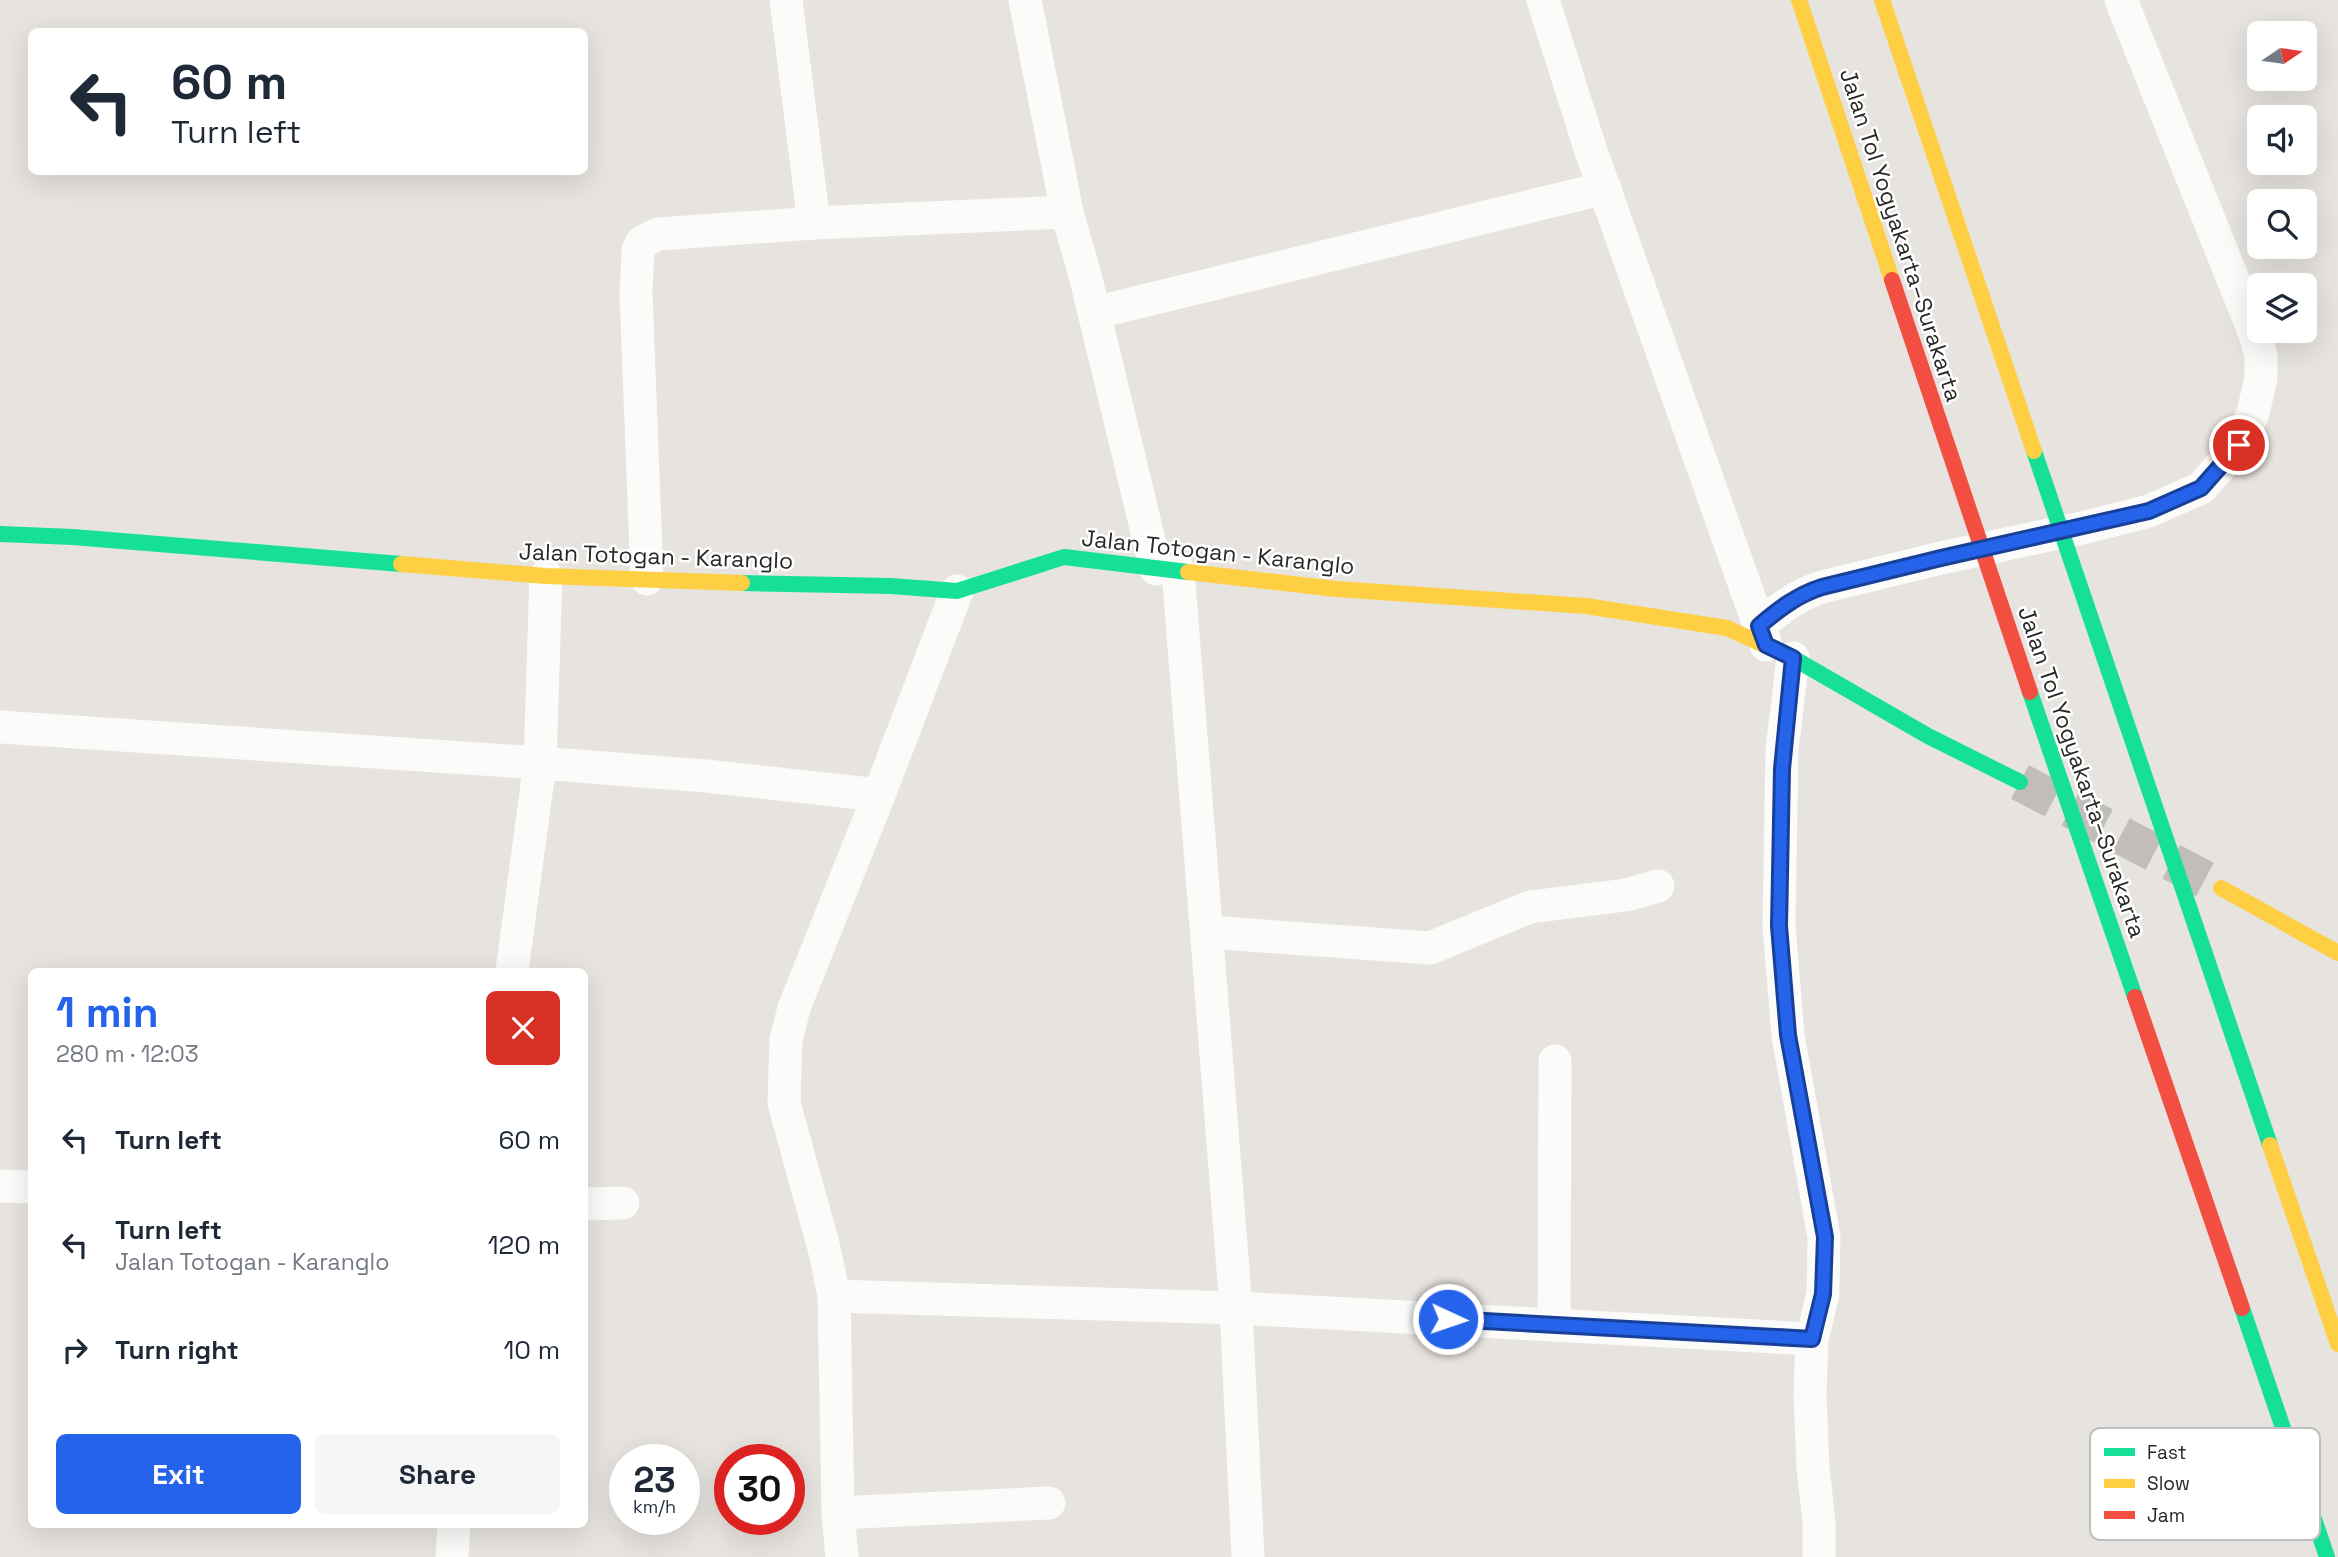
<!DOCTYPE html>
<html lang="en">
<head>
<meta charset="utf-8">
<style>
  :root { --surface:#fff; --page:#f6f6f7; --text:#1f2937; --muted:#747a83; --accent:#2563eb }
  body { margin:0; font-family:"Space Grotesk",sans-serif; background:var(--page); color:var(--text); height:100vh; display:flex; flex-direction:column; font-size:26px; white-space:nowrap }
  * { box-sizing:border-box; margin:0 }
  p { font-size:23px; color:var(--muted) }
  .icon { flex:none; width:38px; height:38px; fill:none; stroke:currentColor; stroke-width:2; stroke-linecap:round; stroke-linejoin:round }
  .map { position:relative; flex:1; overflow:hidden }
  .details { position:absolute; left:28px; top:968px; width:560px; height:560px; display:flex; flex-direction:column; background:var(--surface); border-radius:10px; box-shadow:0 7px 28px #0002 }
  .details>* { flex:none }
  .guide { position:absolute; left:28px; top:28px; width:560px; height:147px; border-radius:10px; box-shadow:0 7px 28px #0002; background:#fff; color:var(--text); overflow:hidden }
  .needle { width:46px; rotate:77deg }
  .fabs { position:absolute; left:2247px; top:21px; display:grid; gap:14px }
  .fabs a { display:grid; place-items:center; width:70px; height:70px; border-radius:10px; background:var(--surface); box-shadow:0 7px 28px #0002; font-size:35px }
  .speed { position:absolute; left:609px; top:1444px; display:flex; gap:14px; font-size:35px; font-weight:700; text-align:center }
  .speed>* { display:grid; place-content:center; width:91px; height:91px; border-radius:50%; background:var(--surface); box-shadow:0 7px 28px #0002; line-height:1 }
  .speed small { font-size:18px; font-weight:400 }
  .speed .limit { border:10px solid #d22; background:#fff; color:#111 }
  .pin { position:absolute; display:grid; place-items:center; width:60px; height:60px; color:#fff; margin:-30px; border:4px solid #fff; border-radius:50%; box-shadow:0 2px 7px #0007 }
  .me { position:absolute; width:77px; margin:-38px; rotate:93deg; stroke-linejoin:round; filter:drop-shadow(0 0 5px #0008) }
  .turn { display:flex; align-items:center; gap:24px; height:147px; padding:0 28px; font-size:32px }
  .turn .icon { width:91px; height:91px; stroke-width:2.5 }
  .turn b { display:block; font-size:49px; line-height:60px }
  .round { display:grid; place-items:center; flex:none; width:74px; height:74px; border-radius:10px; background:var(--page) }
  .overview { display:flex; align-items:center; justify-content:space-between; height:119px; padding:0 28px }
  h1 { font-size:42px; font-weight:700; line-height:52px; color:var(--accent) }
  .cta { display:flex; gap:14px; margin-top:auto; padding:14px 28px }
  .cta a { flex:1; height:80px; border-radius:10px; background:var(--accent); color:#fff; font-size:28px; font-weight:700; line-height:80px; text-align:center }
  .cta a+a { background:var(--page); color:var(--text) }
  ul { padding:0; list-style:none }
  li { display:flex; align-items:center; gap:21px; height:105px; padding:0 28px }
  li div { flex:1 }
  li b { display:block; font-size:26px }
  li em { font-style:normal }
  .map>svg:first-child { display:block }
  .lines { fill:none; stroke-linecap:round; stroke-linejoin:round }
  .secondary-tunnel { stroke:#c1beba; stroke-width:38; stroke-dasharray:38 19; stroke-linecap:butt }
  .street { stroke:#fbfbfa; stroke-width:33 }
  .fast { stroke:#16e098; stroke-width:16 }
  .slow { stroke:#ffcf43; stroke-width:16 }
  .jam { stroke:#f24e42; stroke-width:16 }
  .route-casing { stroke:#184099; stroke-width:18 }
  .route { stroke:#2563eb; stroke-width:12 }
  .labels { text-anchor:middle; stroke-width:5; stroke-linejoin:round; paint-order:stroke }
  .street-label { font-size:23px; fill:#282828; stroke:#fff }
  .key { fill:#fff; stroke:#bebebe; stroke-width:2 }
  .key-label { font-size:19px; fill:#282828 }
</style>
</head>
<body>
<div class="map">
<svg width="2338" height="1557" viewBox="0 0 2338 1557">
  <rect width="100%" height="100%" fill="#e7e3de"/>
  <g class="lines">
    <path class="secondary-tunnel" d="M 2020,782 L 2221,888"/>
    <g class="street">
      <path d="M 786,0 L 814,223"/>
      <path d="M 1025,0 L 1067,212 L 1086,279 L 1156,569"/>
      <path d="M 1543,0 L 1591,151 L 1766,645"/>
      <path d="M 1094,313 L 1605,188"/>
      <path d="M 1178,570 L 1236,1308 L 1248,1557"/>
      <path d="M 647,579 L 636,293 L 638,250 L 642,242 L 658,234 L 814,223 L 1067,212"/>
      <path d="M 1759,626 C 1779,609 1797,595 1822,587 L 1941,558 L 2086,527 L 2149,511 L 2201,488 L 2239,445 L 2253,413 L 2261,378 L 2261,356 L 2255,334 L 2121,0"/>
      <path d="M 1793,658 L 1782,750 L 1779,926 L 1788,1035 L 1824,1237 L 1823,1294 L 1812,1339 L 1810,1394 L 1813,1468 L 1819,1522 L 1819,1557"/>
      <path d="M 0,727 L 540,763 L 706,776 L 879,795"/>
      <path d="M 1207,932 L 1430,948 L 1530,907 L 1626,895 L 1658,886"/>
      <path d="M 512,971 L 540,763 L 546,576"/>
      <path d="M 0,1186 L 32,1187"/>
      <path d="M 584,1204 L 623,1203"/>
      <path d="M 834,1296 L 1236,1308 L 1812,1339"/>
      <path d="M 1554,1325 L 1555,1061"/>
      <path d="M 838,1513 L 1049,1503"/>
      <path d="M 452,1557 L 454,1524"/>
      <path d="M 842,1557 L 838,1513 L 834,1296 L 824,1248 L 784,1103 L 786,1040 L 794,1008 L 879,795 L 957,591"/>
    </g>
    <g class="fast">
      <path d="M 2034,451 L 2270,1145"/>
      <path d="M 0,534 L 73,537 L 401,564"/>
      <path d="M 742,583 L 891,586 L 957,591 L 1064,557 L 1188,572"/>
      <path d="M 1764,645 L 1793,658 L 1928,736 L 2020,782"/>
      <path d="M 2030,692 L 2135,997"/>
      <path d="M 2242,1308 L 2327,1557"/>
    </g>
    <g class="slow">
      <path d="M 1799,0 L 1892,280"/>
      <path d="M 1882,0 L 2034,451"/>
      <path d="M 401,564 L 546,576 L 742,583"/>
      <path d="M 1188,572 L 1336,589 L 1586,606 L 1727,628 L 1764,645"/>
      <path d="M 2221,888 L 2338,953"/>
      <path d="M 2270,1145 L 2338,1344"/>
    </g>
    <g class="jam">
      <path d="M 1892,280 L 2030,692"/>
      <path d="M 2135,997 L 2242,1308"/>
    </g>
  </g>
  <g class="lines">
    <defs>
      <path id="route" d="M 1448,1319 L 1812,1339 L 1823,1294 L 1825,1237 L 1788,1035 L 1779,926 L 1782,769 L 1793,658 L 1766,645 L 1759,626 C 1779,609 1797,595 1822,587 L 1941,558 L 2149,511 L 2201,488 L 2239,445"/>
    </defs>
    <use href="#route" class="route-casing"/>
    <use href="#route" class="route"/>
  </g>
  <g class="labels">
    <g class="street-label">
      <text transform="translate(1901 235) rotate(72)" y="8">Jalan Tol Yogyakarta–Surakarta</text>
      <text transform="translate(1218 552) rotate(6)" y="8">Jalan Totogan - Karanglo</text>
      <text transform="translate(656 556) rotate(2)" y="8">Jalan Totogan - Karanglo</text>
      <text transform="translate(2082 772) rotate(71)" y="8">Jalan Tol Yogyakarta–Surakarta</text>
    </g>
  </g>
  <rect x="2090" y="1428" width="230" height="112" rx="10" class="key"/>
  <rect x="2104" y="1448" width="31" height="8" fill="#16e098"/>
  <rect x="2104" y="1479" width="31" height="9" fill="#ffcf43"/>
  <rect x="2104" y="1511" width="31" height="8" fill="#f24e42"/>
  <g class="key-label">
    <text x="2147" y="1459">Fast</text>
    <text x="2147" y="1490">Slow</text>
    <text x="2147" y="1522">Jam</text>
  </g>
</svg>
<div class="fabs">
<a><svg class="needle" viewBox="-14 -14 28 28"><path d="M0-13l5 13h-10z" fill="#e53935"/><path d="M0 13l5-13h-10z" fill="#747a83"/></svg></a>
<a><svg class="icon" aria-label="sound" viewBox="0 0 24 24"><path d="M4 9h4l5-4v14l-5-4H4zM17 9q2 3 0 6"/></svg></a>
<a><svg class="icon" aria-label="search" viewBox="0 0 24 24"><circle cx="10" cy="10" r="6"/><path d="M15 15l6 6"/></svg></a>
<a><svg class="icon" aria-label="layers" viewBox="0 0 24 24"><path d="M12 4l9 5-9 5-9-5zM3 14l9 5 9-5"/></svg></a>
</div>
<div class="speed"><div>23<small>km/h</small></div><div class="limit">30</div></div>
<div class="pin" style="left:2239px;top:445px;background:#d93025"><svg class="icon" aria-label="arrive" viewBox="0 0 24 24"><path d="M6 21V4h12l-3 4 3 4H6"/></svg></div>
<svg class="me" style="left:1448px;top:1319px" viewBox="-20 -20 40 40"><circle r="17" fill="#2563eb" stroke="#fff" stroke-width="3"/><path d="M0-11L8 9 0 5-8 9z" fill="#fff"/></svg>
<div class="guide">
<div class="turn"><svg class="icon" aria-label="left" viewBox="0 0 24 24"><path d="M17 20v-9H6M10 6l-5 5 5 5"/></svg><div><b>60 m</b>Turn left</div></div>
</div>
<section class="details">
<div class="overview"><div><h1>1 min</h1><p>280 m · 12:03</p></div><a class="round" style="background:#d93025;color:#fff"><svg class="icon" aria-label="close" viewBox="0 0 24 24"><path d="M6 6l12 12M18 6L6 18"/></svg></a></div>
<ul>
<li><svg class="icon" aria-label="left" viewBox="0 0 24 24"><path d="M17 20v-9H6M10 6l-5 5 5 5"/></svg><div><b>Turn left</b></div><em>60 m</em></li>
<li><svg class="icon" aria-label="left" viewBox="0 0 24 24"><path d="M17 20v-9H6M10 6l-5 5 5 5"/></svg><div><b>Turn left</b><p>Jalan Totogan - Karanglo</p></div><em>120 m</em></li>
<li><svg class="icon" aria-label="right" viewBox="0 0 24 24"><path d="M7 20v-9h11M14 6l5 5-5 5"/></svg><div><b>Turn right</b></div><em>10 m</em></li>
</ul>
<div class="cta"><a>Exit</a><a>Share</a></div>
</section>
</div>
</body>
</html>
